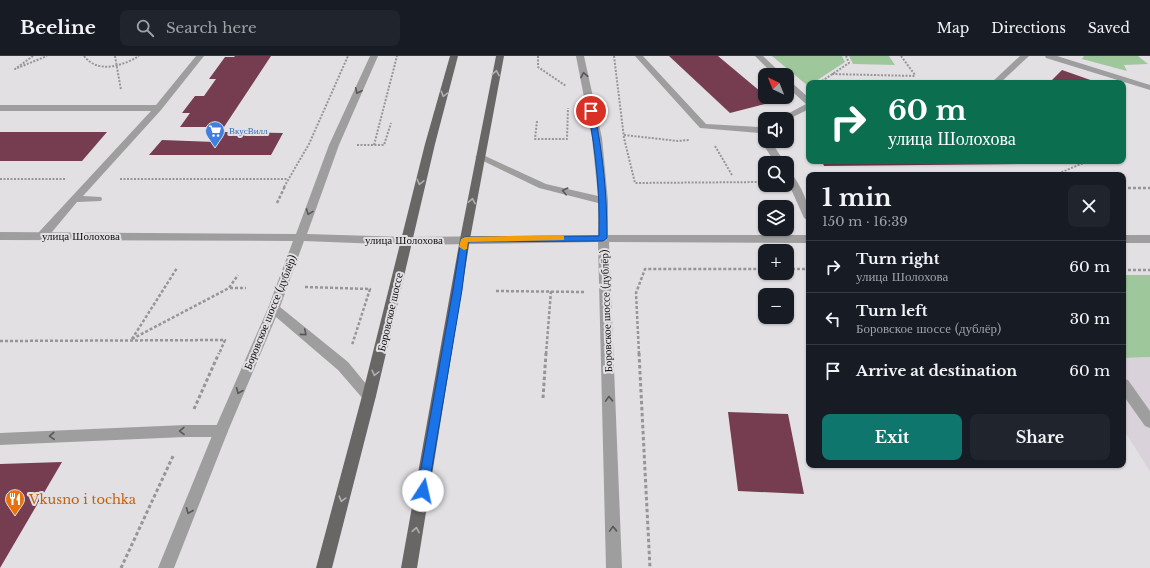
<!DOCTYPE html>
<html lang="en">
<head>
<meta charset="utf-8">
<style>
  :root { --surface:#171b24; --page:#20242c; --text:#f1f3f6; --muted:#9ea1a6; --line:#363941; --accent:#0f766e }
  body { margin:0; font-family:"Libre Baskerville",serif; background:var(--page); color:var(--text); height:100vh; display:flex; flex-direction:column; font-size:15px; white-space:nowrap }
  * { box-sizing:border-box; margin:0 }
  p { font-size:13px; color:var(--muted) }
  .icon { flex:none; width:22px; height:22px; fill:none; stroke:currentColor; stroke-width:2; stroke-linecap:round; stroke-linejoin:round }
  .map { position:relative; flex:1; overflow:hidden }
  .details { position:absolute; left:806px; top:116px; width:320px; height:296px; display:flex; flex-direction:column; background:var(--surface); border-radius:8px; box-shadow:0 1px 3px #0004 }
  .details>* { flex:none }
  .hud { position:absolute; left:806px; top:24px; width:320px; height:84px; border-radius:8px; box-shadow:0 1px 3px #0004; background:#0b6e4f; color:#fff; overflow:hidden }
  .needle { width:26px; rotate:317deg }
  .buttons { position:absolute; left:758px; top:12px; display:grid; gap:8px }
  .buttons a { display:grid; place-items:center; width:36px; height:36px; border-radius:8px; background:var(--surface); box-shadow:0 1px 3px #0004; font-size:20px }
  .pin { position:absolute; display:grid; place-items:center; width:34px; height:34px; color:#fff; margin:-17px; border:2px solid #fff; border-radius:50%; box-shadow:0 1px 4px #0007 }
  .me { position:absolute; width:44px; margin:-22px; rotate:10deg; stroke-linejoin:round; filter:drop-shadow(0 0 3px #0008) }
  .turn { display:flex; align-items:center; gap:14px; height:84px; padding:0 16px; font-size:18px }
  .turn .icon { width:52px; height:52px; stroke-width:2.5 }
  .turn b { display:block; font-size:28px; line-height:34px }
  .round { display:grid; place-items:center; flex:none; width:42px; height:42px; border-radius:8px; background:var(--page) }
  .headline { display:flex; align-items:center; justify-content:space-between; height:68px; padding:0 16px }
  h1 { font-size:24px; font-weight:700; line-height:30px }
  .cta { display:flex; gap:8px; margin-top:auto; padding:8px 16px }
  .cta a { flex:1; height:46px; border-radius:8px; background:var(--accent); color:#fff; font-size:16px; font-weight:700; line-height:46px; text-align:center }
  .cta a+a { background:var(--page); color:var(--text) }
  ul { padding:0; list-style:none }
  li { display:flex; align-items:center; gap:12px; height:52px; padding:0 16px; border-top:1px solid var(--line) }
  li div { flex:1 }
  li b { display:block; font-size:15px }
  li em { font-style:normal }
  header { display:flex; align-items:center; gap:24px; box-sizing:border-box; height:56px; padding:0 20px; background:var(--surface); border-bottom:1px solid var(--line) }
  header strong { font-size:19px }
  nav { display:flex; gap:22px; margin-inline-start:auto; font-size:14px }
  .search { width:280px; height:36px; background:var(--page); display:flex; align-items:center; gap:10px; box-sizing:border-box; padding:0 14px; border-radius:8px; color:var(--muted); font-size:15px }
  .map>svg:first-child { display:block }
  .built { fill:#d9d2da }
  .green { fill:#9fc79c }
  .building { fill:#763c50 }
  .lines { fill:none; stroke-linecap:round; stroke-linejoin:round }
  .path-far2 { stroke:#979597; stroke-width:2; stroke-dasharray:2 1.5; stroke-linecap:butt }
  .path-far1 { stroke:#979597; stroke-width:2.5; stroke-dasharray:3 2; stroke-linecap:butt }
  .path { stroke:#979597; stroke-width:3; stroke-dasharray:3.5 2.5; stroke-linecap:butt }
  .service { fill:#9f9e9e; fill-rule:evenodd }
  .tertiary { fill:#9f9e9e; fill-rule:evenodd }
  .primary { fill:#696666; fill-rule:evenodd }
  .oneway { stroke:#b2afb1 }
  .oneway2 { stroke:#585758 }
  .route { fill:#1a73e8; stroke:#114b97 }
  .slow { fill:#f59e0b }
  .labels { text-anchor:middle; stroke-width:4; stroke-linejoin:round; paint-order:stroke }
  .far-shop-label { font-size:9px; fill:#366cbe; stroke:#e2e0e3; text-anchor:start }
  .street-label { font-size:11px; fill:#111011; stroke:#e2e0e3 }
  .near-food-label { font-size:13px; fill:#c56008; stroke:#e2e0e3; text-anchor:start }
</style>
</head>
<body>
<header>
<strong>Beeline</strong>
<div class="search"><svg class="icon" aria-label="search" viewBox="0 0 24 24"><circle cx="10" cy="10" r="6"/><path d="M15 15l6 6"/></svg>Search here</div>
<nav><a>Map</a><a>Directions</a><a>Saved</a></nav>
</header>
<div class="map">
<svg width="1150" height="512" viewBox="0 0 1150 512">
  <rect width="100%" height="100%" fill="#e2e0e3"/>
  <path class="built" d="M 1150,301 L 1150,415 L 1123,373 L 1123,302 Z"/>
  <g class="green">
    <path d="M 772,0 L 842,0 L 845,6 L 813,27 L 809,27 L 808,30 Z"/>
    <path d="M 849,0 L 889,0 L 895,9 L 853,8 Z"/>
    <path d="M 1084,0 L 1138,0 L 1148,8 L 1124,9 L 1127,15 L 1082,3 Z"/>
    <path d="M 1123,219 L 1150,219 L 1150,301 L 1123,302 Z"/>
  </g>
  <g class="building">
    <path d="M 235,0 L 271,0 L 224,71 L 180,71 L 190,57 L 182,57 L 195,40 L 204,40 L 216,23 L 209,23 L 225,1 L 234,1 Z"/>
    <path d="M 669,0 L 718,0 L 773,46 L 730,57 Z"/>
    <path d="M 1062,14 L 1099,27 L 1049,27 Z"/>
    <path d="M 0,76 L 107,76 L 82,105 L 0,105 Z"/>
    <path d="M 220,76 L 283,77 L 271,99 L 149,99 L 162,84 L 215,86 Z"/>
    <path d="M 822,105 L 1020,105 L 1022,108 L 824,110 Z"/>
    <path d="M 728,356 L 788,358 L 804,438 L 738,435 Z"/>
    <path d="M 62,406 L 0,512 L 0,408 Z"/>
  </g>
  <g class="lines">
    <g class="path-far2">
      <path d="M 33,0 L 15,13 L 47,0"/>
      <path d="M 84,0 C 98,18 122,10 139,0"/>
      <path d="M 115,0 L 121,34"/>
      <path d="M 538,0 L 538,11 L 566,30"/>
      <path d="M 614,0 L 624,82 L 635,127 L 765,126"/>
      <path d="M 901,0 L 915,19"/>
      <path d="M 832,18 L 915,20"/>
      <path d="M 819,27 L 849,7 L 846,0"/>
      <path d="M 537,65 L 535,83 L 567,83 L 568,52"/>
      <path d="M 624,79 L 678,85 L 689,84"/>
      <path d="M 357,89 L 384,89 L 391,67"/>
      <path d="M 374,89 L 397,0"/>
      <path d="M 715,90 L 732,119"/>
      <path d="M 1055,119 L 1088,105"/>
      <path d="M 0,123 L 65,123"/>
      <path d="M 120,123 L 288,123"/>
      <path d="M 284,131 L 309,88 L 348,0"/>
    </g>
    <g class="path-far1">
      <path d="M 1123,132 L 1150,132"/>
      <path d="M 277,147 L 285,130"/>
      <path d="M 787,213 L 809,213"/>
      <path d="M 1123,214 L 1150,214"/>
      <path d="M 305,231 L 370,233 L 352,289"/>
      <path d="M 230,232 L 246,232"/>
      <path d="M 496,235 L 584,236"/>
      <path d="M 132,283 L 229,232 L 238,219"/>
      <path d="M 132,283 L 177,212"/>
      <path d="M 0,285 L 225,284 L 219,298"/>
      <path d="M 546,298 L 551,235"/>
      <path d="M 639,298 L 636,237 L 645,213 L 765,213"/>
    </g>
    <g class="path">
      <path d="M 639,297 L 650,512"/>
      <path d="M 543,342 L 546,297"/>
      <path d="M 194,353 L 219,297"/>
      <path d="M 121,512 L 174,398"/>
    </g>
    <g class="service">
      <path d="M 196,0 L 204,0 L 161,54 L 83,140 L 101,141 L 102,143 L 101,145 L 77,146 L 47,182 L 39,182 L 38,179 L 39,176 L 151,55 L 0,55 L 0,49 L 156,49 Z"/>
      <path d="M 635,0 L 643,0 L 706,68 L 759,71 L 763,74 L 759,77 L 700,72 Z"/>
      <path d="M 755,0 L 763,0 L 783,19 L 774,19 Z"/>
      <path d="M 1020,0 L 1029,0 L 1000,27 L 991,27 Z"/>
      <path d="M 1045,0 L 1057,0 L 1150,29 L 1150,34 L 1046,2 Z"/>
      <path d="M 787,25 L 790,25 L 809,42 L 809,53 L 787,64 L 778,63 L 806,48 L 787,31 Z"/>
      <path d="M 763,83 L 765,83 L 765,85 L 771,85 L 785,107 L 775,107 L 761,85 Z"/>
      <path d="M 787,114 L 790,115 C 802,132 809,145 809,165 L 804,162 L 787,124 Z"/>
      <path d="M 1123,323 L 1128,324 L 1150,355 L 1150,372 L 1145,370 L 1123,339 Z"/>
      <path d="M 185,369 L 221,369 L 226,371 L 228,375 L 226,379 L 221,381 L 185,381 L 0,389 L 0,377 Z"/>
    </g>
    <g class="tertiary">
      <path d="M 370,0 L 378,0 L 339,89 L 307,178 L 406,181 L 598,179 L 598,147 L 539,132 L 475,101 L 480,98 L 483,99 L 546,128 L 598,140 L 592,82 L 576,0 L 584,0 L 602,82 L 608,145 L 608,179 L 809,179 L 809,187 L 609,186 L 622,512 L 606,512 L 598,186 L 406,189 L 304,185 L 280,251 L 348,306 L 376,340 L 374,344 L 369,346 L 364,344 L 338,314 L 276,261 L 228,375 L 174,512 L 158,512 L 214,375 L 268,252 L 293,185 L 0,184 L 0,176 L 296,178 L 329,89 Z"/>
      <rect x="1123" y="179" width="27" height="8"/>
    </g>
    <g class="primary">
      <path d="M 450,0 L 458,0 L 435,88 L 376,340 L 332,512 L 316,512 L 362,340 L 425,88 Z"/>
      <path d="M 496,0 L 504,0 L 470,183 L 417,512 L 401,512 L 460,183 Z"/>
    </g>
  </g>
  <defs><path id="oneway-chevron" d="M-2-3.5L2.5 0L-2 3.5" fill="none" stroke-width="1.6" stroke-linecap="round" stroke-linejoin="round"/></defs>
  <g class="oneway">
    <use href="#oneway-chevron" transform="translate(496 17) rotate(-79)"/>
    <use href="#oneway-chevron" transform="translate(444 38) rotate(105)"/>
    <use href="#oneway-chevron" transform="translate(420 126) rotate(104)"/>
    <use href="#oneway-chevron" transform="translate(472 145) rotate(-79)"/>
    <use href="#oneway-chevron" transform="translate(375 317) rotate(104)"/>
    <use href="#oneway-chevron" transform="translate(342 443) rotate(105)"/>
    <use href="#oneway-chevron" transform="translate(416 474) rotate(-80)"/>
  </g>
  <g class="oneway2">
    <use href="#oneway-chevron" transform="translate(584 19) rotate(-101)"/>
    <use href="#oneway-chevron" transform="translate(358 35) rotate(115)"/>
    <use href="#oneway-chevron" transform="translate(565 135) rotate(-167)"/>
    <use href="#oneway-chevron" transform="translate(309 156) rotate(110)"/>
    <use href="#oneway-chevron" transform="translate(304 277) rotate(40)"/>
    <use href="#oneway-chevron" transform="translate(239 335) rotate(113)"/>
    <use href="#oneway-chevron" transform="translate(609 343) rotate(-92)"/>
    <use href="#oneway-chevron" transform="translate(182 375) rotate(179)"/>
    <use href="#oneway-chevron" transform="translate(52 380) rotate(177)"/>
    <use href="#oneway-chevron" transform="translate(189 455) rotate(112)"/>
    <use href="#oneway-chevron" transform="translate(613 473) rotate(-92)"/>
  </g>
  <path class="route" d="M 591,53 L 594,55 C 603,97 607,139 607,182 L 603,185 L 468,186 L 462,234 L 428,435 L 427,439 L 423,440 L 419,439 L 417,435 L 453,234 L 461,183 L 465,181 L 599,180 C 600,138 596,96 588,55 Z"/>
  <path class="slow" d="M 561,179 L 564,180 L 564,184 L 468,186 L 467,193 L 464,194 L 459,191 L 461,183 L 465,181 Z"/>
  <defs>
    <symbol id="supermarket-pin" viewBox="-11 -11 22 30"><path d="M0 17L-7.5 6A9.5 9.5 0 1 1 7.5 6Z" fill="#3f7fe0" stroke="#e2e0e3"/><path d="M-6-5.5h2.5l.6 2H6L4.5 2H-2.5L-4.4-4H-6ZM-1.5 3.2a1.3 1.3 0 1 0 .1 0ZM3 3.2a1.3 1.3 0 1 0 .1 0Z" fill="#fff"/></symbol>
    <symbol id="restaurant-pin" viewBox="-11 -11 22 30"><path d="M0 17L-7.5 6A9.5 9.5 0 1 1 7.5 6Z" fill="#e8710a" stroke="#e2e0e3"/><path d="M-5-6h1v4h1v-4h1v4h1v-4h1v5L-1.5 .5V6h-2V.5L-5-1ZM5-6V6H3V1.5H1.5Q1.5-4 5-6Z" fill="#fff"/></symbol>
  </defs>
  <g fill-rule="evenodd">
    <use href="#supermarket-pin" x="204" y="64" width="22" height="30"/>
    <use href="#restaurant-pin" x="4" y="432" width="22" height="30"/>
  </g>
  <g class="labels">
    <g class="far-shop-label">
      <text x="229" y="78">ВкусВилл</text>
    </g>
    <g class="street-label">
      <text x="81" y="184">улица Шолохова</text>
      <text x="404" y="188">улица Шолохова</text>
      <text transform="translate(606 255) rotate(-92)" y="4">Боровское шоссе (дублёр)</text>
      <text transform="translate(270 256) rotate(-68)" y="4">Боровское шоссе (дублёр)</text>
      <text transform="translate(390 256) rotate(-77)" y="4">Боровское шоссе</text>
    </g>
    <g class="near-food-label">
      <text x="29" y="448">Vkusno i tochka</text>
    </g>
  </g>
</svg>
<div class="buttons">
<a><svg class="needle" viewBox="-14 -14 28 28"><path d="M0-13l5 13h-10z" fill="#e53935"/><path d="M0 13l5-13h-10z" fill="#9ea1a6"/></svg></a>
<a><svg class="icon" aria-label="sound" viewBox="0 0 24 24"><path d="M4 9h4l5-4v14l-5-4H4zM17 9q2 3 0 6"/></svg></a>
<a><svg class="icon" aria-label="search" viewBox="0 0 24 24"><circle cx="10" cy="10" r="6"/><path d="M15 15l6 6"/></svg></a>
<a><svg class="icon" aria-label="layers" viewBox="0 0 24 24"><path d="M12 4l9 5-9 5-9-5zM3 14l9 5 9-5"/></svg></a>
<a>+</a>
<a>−</a>
</div>
<div class="pin" style="left:591px;top:55px;background:#d93025"><svg class="icon" aria-label="arrive" viewBox="0 0 24 24"><path d="M6 21V4h12l-3 4 3 4H6"/></svg></div>
<svg class="me" style="left:423px;top:435px" viewBox="-20 -20 40 40"><circle r="19" fill="#fff"/><path d="M0-13L10 11 0 6-10 11z" fill="#1a73e8"/></svg>
<div class="hud">
<div class="turn"><svg class="icon" aria-label="right" viewBox="0 0 24 24"><path d="M7 20v-9h11M14 6l5 5-5 5"/></svg><div><b>60 m</b>улица Шолохова</div></div>
</div>
<section class="details">
<div class="headline"><div><h1>1 min</h1><p>150 m · 16:39</p></div><a class="round"><svg class="icon" aria-label="close" viewBox="0 0 24 24"><path d="M6 6l12 12M18 6L6 18"/></svg></a></div>
<ul>
<li><svg class="icon" aria-label="right" viewBox="0 0 24 24"><path d="M7 20v-9h11M14 6l5 5-5 5"/></svg><div><b>Turn right</b><p>улица Шолохова</p></div><em>60 m</em></li>
<li><svg class="icon" aria-label="left" viewBox="0 0 24 24"><path d="M17 20v-9H6M10 6l-5 5 5 5"/></svg><div><b>Turn left</b><p>Боровское шоссе (дублёр)</p></div><em>30 m</em></li>
<li><svg class="icon" aria-label="arrive" viewBox="0 0 24 24"><path d="M6 21V4h12l-3 4 3 4H6"/></svg><div><b>Arrive at destination</b></div><em>60 m</em></li>
</ul>
<div class="cta"><a>Exit</a><a>Share</a></div>
</section>
</div>
</body>
</html>
